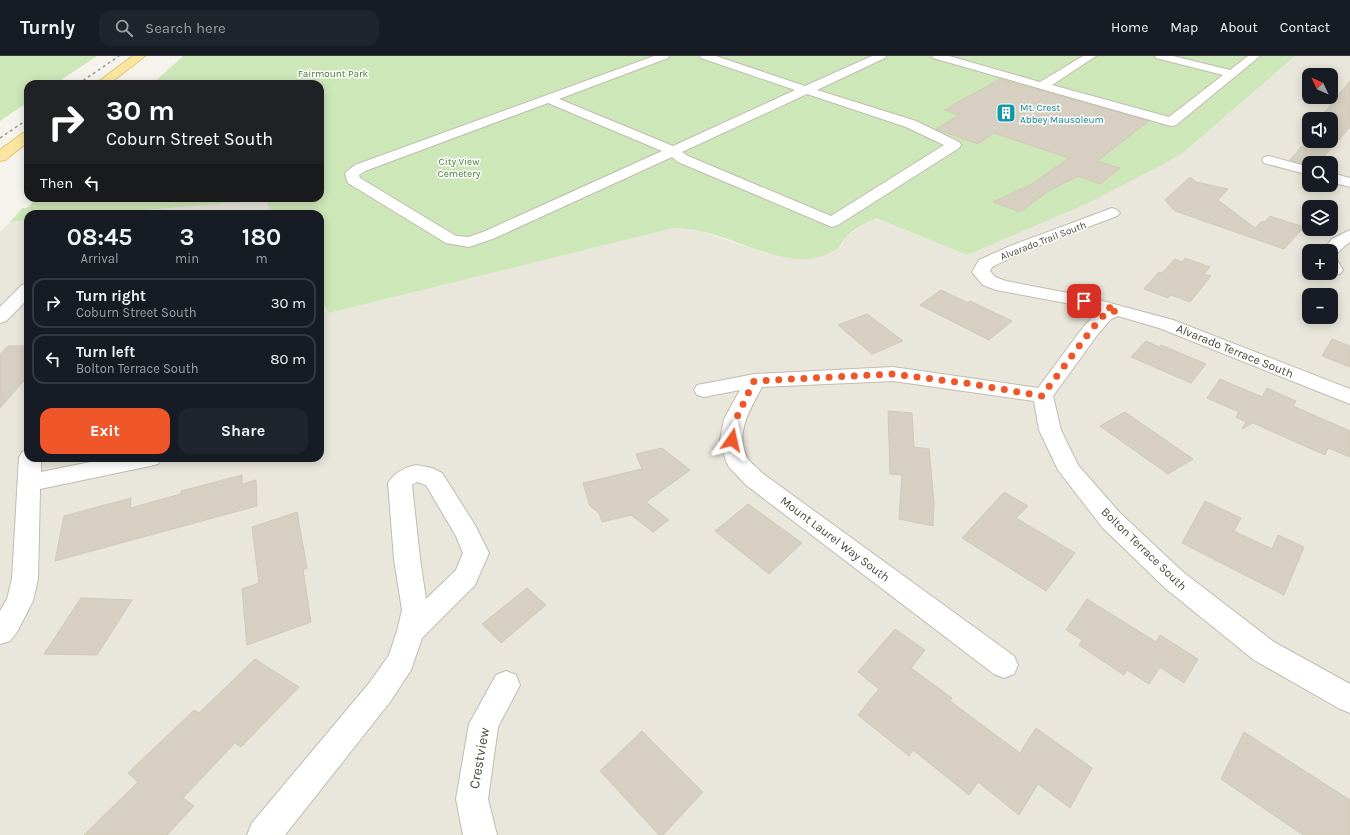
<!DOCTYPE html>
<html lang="en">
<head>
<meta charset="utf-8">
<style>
  :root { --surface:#171b24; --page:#20242c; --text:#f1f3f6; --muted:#9ea1a6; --line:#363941; --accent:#ef5629 }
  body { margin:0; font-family:Karla,sans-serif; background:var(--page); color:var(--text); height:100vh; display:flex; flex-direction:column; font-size:15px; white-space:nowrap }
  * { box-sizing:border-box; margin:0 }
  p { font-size:13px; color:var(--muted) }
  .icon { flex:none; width:22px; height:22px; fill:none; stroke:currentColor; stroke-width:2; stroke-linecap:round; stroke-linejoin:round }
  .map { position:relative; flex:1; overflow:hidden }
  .drawer { position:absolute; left:24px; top:154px; width:300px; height:252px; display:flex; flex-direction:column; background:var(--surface); border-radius:12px; box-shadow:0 2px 10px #0003 }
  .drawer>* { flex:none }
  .guide { position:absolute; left:24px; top:24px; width:300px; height:122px; border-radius:12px; box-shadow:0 2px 10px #0003; background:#202124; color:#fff; overflow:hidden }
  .needle { width:26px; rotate:314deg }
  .tools { position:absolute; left:1302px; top:12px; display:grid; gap:8px }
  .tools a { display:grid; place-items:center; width:36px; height:36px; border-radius:8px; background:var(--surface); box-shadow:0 2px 10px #0003; font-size:20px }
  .pin { position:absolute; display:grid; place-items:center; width:34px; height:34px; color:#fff; margin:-17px; border-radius:8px; box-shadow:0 2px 6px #0006 }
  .me { position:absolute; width:44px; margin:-22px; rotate:11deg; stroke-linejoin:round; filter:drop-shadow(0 0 3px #0008) }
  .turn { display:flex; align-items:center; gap:14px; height:84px; padding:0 16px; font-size:18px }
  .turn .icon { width:52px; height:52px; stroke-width:2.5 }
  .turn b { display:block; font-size:28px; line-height:34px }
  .then { display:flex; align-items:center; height:38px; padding:0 16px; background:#0003; gap:8px; font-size:15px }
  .eta { display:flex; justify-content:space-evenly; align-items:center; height:68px; text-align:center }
  .eta b { font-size:24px; font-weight:700; line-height:28px }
  .cta { display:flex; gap:8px; margin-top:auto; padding:8px 16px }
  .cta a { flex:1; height:46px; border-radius:12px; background:var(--accent); color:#fff; font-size:16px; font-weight:700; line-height:46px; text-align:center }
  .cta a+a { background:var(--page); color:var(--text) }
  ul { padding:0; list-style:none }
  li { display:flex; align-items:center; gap:12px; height:50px; margin:0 8px 6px; padding:0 8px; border:2px solid var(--line); border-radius:12px }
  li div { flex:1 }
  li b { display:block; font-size:15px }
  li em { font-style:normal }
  header { display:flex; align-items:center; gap:24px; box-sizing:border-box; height:56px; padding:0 20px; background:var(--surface); border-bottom:1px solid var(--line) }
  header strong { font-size:19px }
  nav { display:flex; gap:22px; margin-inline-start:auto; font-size:14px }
  .search { width:280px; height:36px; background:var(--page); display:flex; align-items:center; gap:10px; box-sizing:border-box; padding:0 14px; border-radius:12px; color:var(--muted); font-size:15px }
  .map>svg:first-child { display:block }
  .residential { fill:#e9e6db; fill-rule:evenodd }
  .green { fill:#cee7b8 }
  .building { fill:#d7d0c2; stroke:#d1c8b6 }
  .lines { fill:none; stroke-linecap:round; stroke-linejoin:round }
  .minor-casing { stroke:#c1bcaf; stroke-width:2 }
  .major-casing { stroke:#dfc671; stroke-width:2 }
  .minor { fill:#fff; fill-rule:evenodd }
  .major { fill:#f9e7a1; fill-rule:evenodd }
  .rail { stroke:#9a9a9a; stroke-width:1.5; stroke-dasharray:3 3; stroke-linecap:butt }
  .route { stroke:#ef5629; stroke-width:7; stroke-dasharray:0 12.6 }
  .labels { text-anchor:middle; stroke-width:3; stroke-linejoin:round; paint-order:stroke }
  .far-park-label { font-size:10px; fill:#457a2f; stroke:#fff }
  .far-culture-label { font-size:10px; fill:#0d838f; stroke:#fff; text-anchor:start }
  .far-street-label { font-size:10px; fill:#4a453a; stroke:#fff }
  .street-label { font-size:12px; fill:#4a453a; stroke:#fff }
  .near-street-label { font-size:14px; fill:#4a453a; stroke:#fff }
</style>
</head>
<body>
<header>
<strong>Turnly</strong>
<div class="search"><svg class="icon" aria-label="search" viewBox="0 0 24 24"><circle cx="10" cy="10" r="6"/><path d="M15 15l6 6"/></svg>Search here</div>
<nav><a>Home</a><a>Map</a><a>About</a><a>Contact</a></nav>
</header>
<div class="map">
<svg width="1350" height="779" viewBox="0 0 1350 779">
  <rect width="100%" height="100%" fill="#f5f3ec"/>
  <g class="residential">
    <path d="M 1295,0 L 1350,0 L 1350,779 L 0,779 L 0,176 L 10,166 L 28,164 L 28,402 L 320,402 L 320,241 L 329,257 L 674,172 L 700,175 L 765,197 L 794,202 L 813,202 L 833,196 L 842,190 L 845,181 L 875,162 L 967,199 L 1184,96 ZM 1309,19 L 1331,19 L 1331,41 L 1309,41 ZM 1309,63 L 1331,63 L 1331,85 L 1309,85 ZM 1309,107 L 1331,107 L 1331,129 L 1309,129 ZM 1309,151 L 1331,151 L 1331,173 L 1309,173 ZM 1309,195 L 1331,195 L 1331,217 L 1309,217 ZM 1309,239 L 1331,239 L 1331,261 L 1309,261 Z"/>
    <path d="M 265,144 L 273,158 L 99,158 Z"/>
  </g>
  <g class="green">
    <path d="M 0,0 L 97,0 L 55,28 L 28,28 L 28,46 L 0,65 Z"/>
    <path d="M 183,0 L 1295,0 L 1184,96 L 1160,110 L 1088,147 L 967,199 L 876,162 C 868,166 850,175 845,182 C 840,188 842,191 834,195 C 793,219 739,182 699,175 C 691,173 682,173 674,172 L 329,257 L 320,241 L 320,158 L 273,158 L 265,144 L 99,158 L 28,158 L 28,164 L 10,166 L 22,152 L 27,152 L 37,142 L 320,142 L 320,28 L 152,28 Z"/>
  </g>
  <g class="building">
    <path d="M 1000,23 L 1149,65 L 1097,105 L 1120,112 L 1100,128 L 1078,120 L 1050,134 L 1020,156 L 993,146 L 1032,128 L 1069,102 L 994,77 L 978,88 L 936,73 L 959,59 L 944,54 Z"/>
    <path d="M 1350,25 L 1350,71 L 1318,107 L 1309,107 L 1309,109 L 1290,104 L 1309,82 L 1309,85 L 1331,85 L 1331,63 L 1319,63 Z"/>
    <path d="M 1190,121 L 1196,126 L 1228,133 L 1218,144 L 1255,172 L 1262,165 L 1265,166 L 1270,160 L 1304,171 L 1284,193 L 1175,155 L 1165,144 Z"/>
    <path d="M 1185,202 L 1210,211 L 1204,218 L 1211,220 L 1190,246 L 1171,239 L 1168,242 L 1144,233 L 1159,216 L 1162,217 L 1175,203 L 1182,206 Z"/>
    <path d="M 941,234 L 968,247 L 970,245 L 1012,265 L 989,284 L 920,249 Z"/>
    <path d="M 867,258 L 903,285 L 872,298 L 838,269 Z"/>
    <path d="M 1332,283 L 1350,290 L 1350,311 L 1322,300 Z"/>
    <path d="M 1146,285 L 1159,291 L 1161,289 L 1206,308 L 1191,327 L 1131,301 Z"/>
    <path d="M 8,290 L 28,290 L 28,320 L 0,352 L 0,298 Z"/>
    <path d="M 1220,323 L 1262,341 L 1267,332 L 1296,345 L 1293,350 L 1350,375 L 1350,401 L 1328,392 L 1325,399 L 1253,367 L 1242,373 L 1246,366 L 1236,361 L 1239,356 L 1207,342 Z"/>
    <path d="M 888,355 L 912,357 L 914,391 L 929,393 L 934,446 L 933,470 L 899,463 L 902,419 L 890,418 Z"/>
    <path d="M 1125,356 L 1193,403 L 1168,418 L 1100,370 Z"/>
    <path d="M 662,392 L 690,414 L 646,446 L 669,464 L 653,476 L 631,459 L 602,466 L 599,457 L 590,450 L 583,427 L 642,413 L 636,398 Z"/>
    <path d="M 242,419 L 242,428 L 256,424 L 257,450 L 55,505 L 64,460 L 131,442 L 130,452 L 181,438 L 181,435 Z"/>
    <path d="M 1004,436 L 1028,450 L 1016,462 L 1075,497 L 1046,535 L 962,482 Z"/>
    <path d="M 1205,445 L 1241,462 L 1234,475 L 1272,493 L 1278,479 L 1304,491 L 1284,539 L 1182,487 Z"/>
    <path d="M 748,448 L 802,487 L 769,518 L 715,475 Z"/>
    <path d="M 297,456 L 307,512 L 303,514 L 311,566 L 247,589 L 242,533 L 259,527 L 252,471 Z"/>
    <path d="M 527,532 L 546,549 L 501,587 L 482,568 Z"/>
    <path d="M 81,542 L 132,544 L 97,599 L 44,598 Z"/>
    <path d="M 1087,543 L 1156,586 L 1160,579 L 1198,603 L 1184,627 L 1160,611 L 1149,628 L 1127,614 L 1124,619 L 1079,589 L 1082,584 L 1066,574 Z"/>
    <path d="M 895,573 L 925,594 L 911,612 L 952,642 L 950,645 L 1020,697 L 1036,672 L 1092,712 L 1070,752 L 1038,728 L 1019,759 L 978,726 L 969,739 L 913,694 L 909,700 L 858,659 L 879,633 L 858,616 Z"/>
    <path d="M 255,603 L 299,631 L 241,691 L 235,687 L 183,742 L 194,750 L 167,779 L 84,779 L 138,726 L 128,717 L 194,654 L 199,657 Z"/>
    <path d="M 642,675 L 703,736 L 663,779 L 659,779 L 600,715 Z"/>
    <path d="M 1244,676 L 1350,744 L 1350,779 L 1303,779 L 1221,723 Z"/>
  </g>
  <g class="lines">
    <defs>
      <g id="minor">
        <path d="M 654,0 L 669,0 L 668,2 L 559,43 L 673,90 L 795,34 L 701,2 L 700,0 L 716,0 L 805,30 L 872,0 L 886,0 L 885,2 L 817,34 L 916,65 L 959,86 L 961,89 L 959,92 L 838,169 L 832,171 L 678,106 L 672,101 L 495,182 L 469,191 L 446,187 L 348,127 L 345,117 L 355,109 ZM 807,38 L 906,71 L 944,89 L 831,160 L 688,100 L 682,96 ZM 548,47 L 662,95 L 483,176 L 468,181 L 456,180 L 360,122 L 359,119 L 365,115 Z"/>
        <path d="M 932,0 L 949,0 L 1040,26 L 1083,0 L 1096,0 L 1052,29 L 1169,61 L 1223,19 L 1156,2 L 1155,0 L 1173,0 L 1230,14 L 1248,0 L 1260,0 L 1176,69 L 1171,70 L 933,2 Z"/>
        <path d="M 1269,100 L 1309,111 L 1309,119 L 1264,107 L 1262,104 L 1264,101 Z"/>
        <path d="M 1331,117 L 1350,122 L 1350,131 L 1331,126 Z"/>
        <path d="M 1112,152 L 1117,154 L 1120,157 L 1117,160 L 1022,196 L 992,211 L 990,215 L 995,221 L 1006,225 L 1084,240 L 1173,264 L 1350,333 L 1350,348 L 1159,272 L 1118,260 L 1111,263 L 1098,278 L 1053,340 L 1061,374 L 1078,409 L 1120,457 L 1183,516 L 1274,586 L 1350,628 L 1350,657 L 1340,653 L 1254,604 L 1165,532 L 1102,471 L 1058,414 L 1039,374 L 1034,345 L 893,325 L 762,331 C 751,352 734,378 747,401 C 750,407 758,412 762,417 L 1014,600 L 1018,609 L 1014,618 L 1004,622 L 994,618 L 746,429 L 729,411 L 726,405 L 720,384 L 724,363 L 740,334 L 704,341 L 697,339 L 694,334 L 697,329 L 755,318 L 893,311 L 1038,332 L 1084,270 L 1099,255 L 1082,250 L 996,234 L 983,229 L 972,216 L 979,204 L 1010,190 Z"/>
        <path d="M 1350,174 L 1350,186 C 1343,190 1339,198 1331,200 L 1331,195 L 1322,195 L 1332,183 Z"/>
        <path d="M 1331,203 L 1337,204 L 1343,214 L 1340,218 L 1334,219 L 1328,217 L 1331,217 Z"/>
        <path d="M 28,228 L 28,243 L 6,265 L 0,267 L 0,251 L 22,229 Z"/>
        <path d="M 28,394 L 28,402 L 41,402 L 41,416 L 110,402 L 161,402 L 158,408 L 150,410 L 40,433 L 38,523 L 33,545 L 17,576 L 10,585 L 0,588 L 0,555 L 7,543 L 12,523 L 19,402 L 22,396 Z"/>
        <path d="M 416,409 L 432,412 L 442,417 L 475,469 L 489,497 L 475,529 L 422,582 L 411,614 L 390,646 L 285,779 L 247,779 L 252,767 L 370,626 L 389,599 L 397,575 L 402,554 L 394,503 L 388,427 C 395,416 404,412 416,409 ZM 417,426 L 426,429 L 456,480 L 463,497 L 456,514 L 426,543 L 420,503 L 412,429 Z"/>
        <path d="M 506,615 L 516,619 L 520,629 L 498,671 L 488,743 L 497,779 L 463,779 L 456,743 L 469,668 L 496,619 Z"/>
      </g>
      <g id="major">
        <path d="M 133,0 L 145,0 L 109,28 L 95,28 Z"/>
        <path d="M 28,76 L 28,86 L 5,104 L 0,105 L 0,94 L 23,77 Z"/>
      </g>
    </defs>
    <use href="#minor" class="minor-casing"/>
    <use href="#major" class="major-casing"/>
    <use href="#minor" class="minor"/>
    <use href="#major" class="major"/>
    <g class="rail">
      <path d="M 78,28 L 119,0"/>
      <path d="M 0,82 L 28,63"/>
    </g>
  </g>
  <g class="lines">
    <path class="route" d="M 732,384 L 736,363 L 754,325 L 893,318 L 972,328 L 1042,340 L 1091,274 L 1104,259 L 1118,254 L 1084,245"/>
  </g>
  <defs>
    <symbol id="building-square" viewBox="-11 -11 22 22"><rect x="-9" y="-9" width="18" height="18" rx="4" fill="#0f9aa8" stroke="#fff"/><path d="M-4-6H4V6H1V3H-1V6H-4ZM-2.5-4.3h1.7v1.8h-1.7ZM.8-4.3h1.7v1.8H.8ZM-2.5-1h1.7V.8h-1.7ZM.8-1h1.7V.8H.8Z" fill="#fff"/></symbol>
  </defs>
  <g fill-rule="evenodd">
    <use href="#building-square" x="995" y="46" width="22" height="22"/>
  </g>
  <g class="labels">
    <g class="far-park-label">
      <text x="333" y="21">Fairmount Park</text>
      <text x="459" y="109">City View<tspan x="459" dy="12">Cemetery</tspan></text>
    </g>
    <g class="far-culture-label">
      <text x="1020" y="55">Mt. Crest<tspan x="1020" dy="12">Abbey Mausoleum</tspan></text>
    </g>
    <g class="far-street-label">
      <text transform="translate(1043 184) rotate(-21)" y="4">Alvarado Trail South</text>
    </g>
    <g class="street-label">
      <text transform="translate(1235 295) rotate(22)" y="4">Alvarado Terrace South</text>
      <text transform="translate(835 483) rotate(37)" y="4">Mount Laurel Way South</text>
      <text transform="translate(1144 493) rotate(44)" y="4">Bolton Terrace South</text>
    </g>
    <g class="near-street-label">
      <text transform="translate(479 702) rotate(-80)" y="5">Crestview</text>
    </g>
  </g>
</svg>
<div class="tools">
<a><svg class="needle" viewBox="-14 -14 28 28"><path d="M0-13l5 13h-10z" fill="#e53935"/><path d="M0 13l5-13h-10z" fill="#9ea1a6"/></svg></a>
<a><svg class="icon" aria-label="sound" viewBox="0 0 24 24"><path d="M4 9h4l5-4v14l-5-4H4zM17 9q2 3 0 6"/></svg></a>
<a><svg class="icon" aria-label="search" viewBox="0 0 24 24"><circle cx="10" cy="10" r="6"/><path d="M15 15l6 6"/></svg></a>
<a><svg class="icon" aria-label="layers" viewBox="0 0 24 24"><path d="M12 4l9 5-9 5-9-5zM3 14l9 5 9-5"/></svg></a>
<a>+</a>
<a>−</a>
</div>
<div class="pin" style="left:1084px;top:245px;background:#d93025"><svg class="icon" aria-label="arrive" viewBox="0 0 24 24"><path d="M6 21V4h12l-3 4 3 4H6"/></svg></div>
<svg class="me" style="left:732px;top:384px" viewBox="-20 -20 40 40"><path d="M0-17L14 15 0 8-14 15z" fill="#ef5629" stroke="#fff" stroke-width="4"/></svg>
<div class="guide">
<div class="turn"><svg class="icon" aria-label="right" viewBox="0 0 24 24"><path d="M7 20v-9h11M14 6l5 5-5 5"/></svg><div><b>30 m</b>Coburn Street South</div></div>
<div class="then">Then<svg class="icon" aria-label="left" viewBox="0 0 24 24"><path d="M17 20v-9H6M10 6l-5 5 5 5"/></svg></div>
</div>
<section class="drawer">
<div class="eta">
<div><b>08:45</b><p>Arrival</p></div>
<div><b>3</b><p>min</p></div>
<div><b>180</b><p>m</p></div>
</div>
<ul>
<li><svg class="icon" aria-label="right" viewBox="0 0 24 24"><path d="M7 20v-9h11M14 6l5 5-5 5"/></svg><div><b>Turn right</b><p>Coburn Street South</p></div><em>30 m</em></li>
<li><svg class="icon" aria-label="left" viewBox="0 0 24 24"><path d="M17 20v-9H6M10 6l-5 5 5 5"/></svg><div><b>Turn left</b><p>Bolton Terrace South</p></div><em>80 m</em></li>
</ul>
<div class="cta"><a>Exit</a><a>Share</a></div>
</section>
</div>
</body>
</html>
